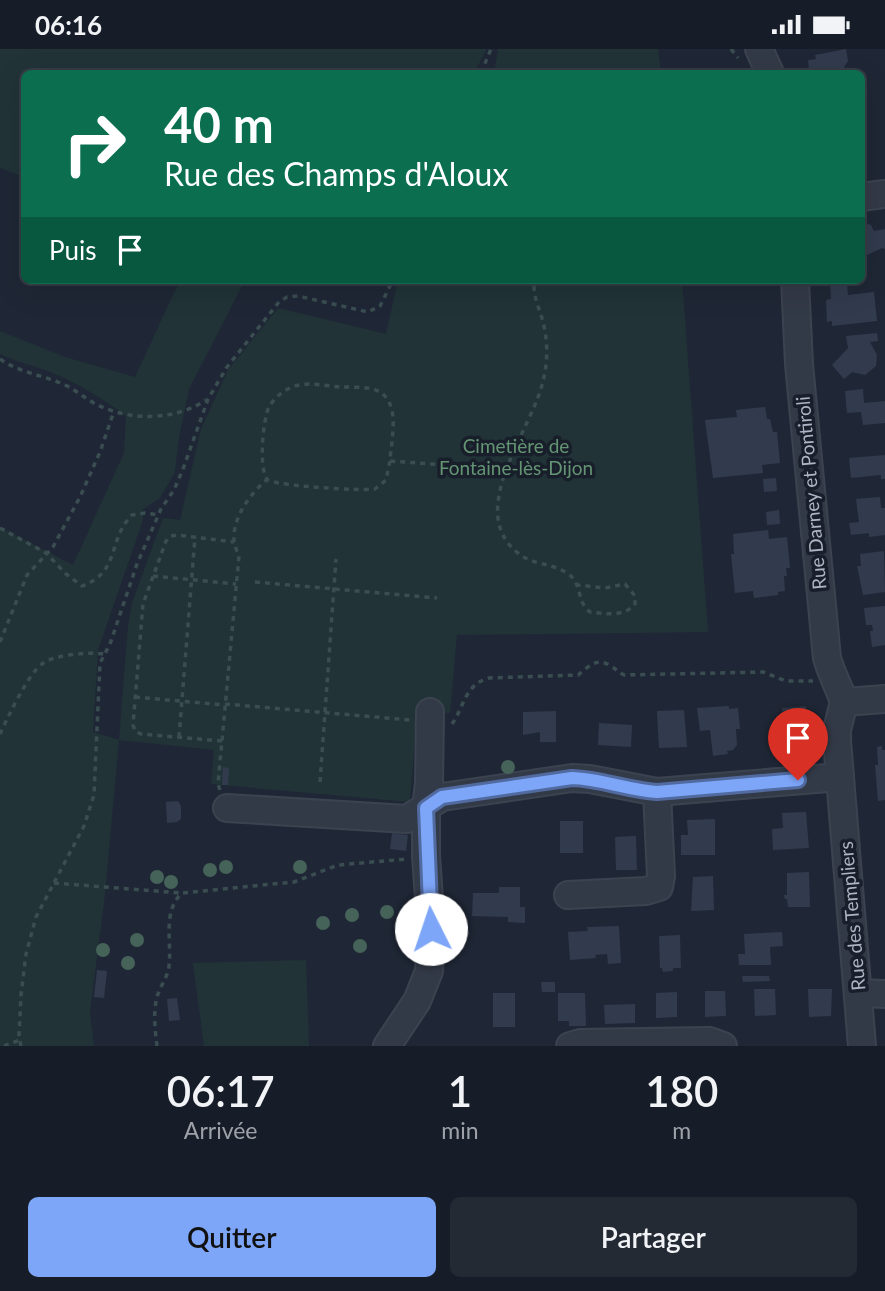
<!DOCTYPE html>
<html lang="fr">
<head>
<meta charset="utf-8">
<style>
  :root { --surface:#171d28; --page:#242a34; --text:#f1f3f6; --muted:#9ea2a8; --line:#363b45; --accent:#7da5f8 }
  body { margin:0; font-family:Lato,sans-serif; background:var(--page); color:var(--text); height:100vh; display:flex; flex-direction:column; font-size:26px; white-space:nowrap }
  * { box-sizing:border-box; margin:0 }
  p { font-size:23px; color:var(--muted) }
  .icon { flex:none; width:38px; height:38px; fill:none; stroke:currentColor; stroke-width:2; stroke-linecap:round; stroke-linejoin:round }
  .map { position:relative; height:997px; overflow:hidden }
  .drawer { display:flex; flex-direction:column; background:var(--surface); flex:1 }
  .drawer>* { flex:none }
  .guide { position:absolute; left:21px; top:21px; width:844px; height:214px; border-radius:10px; box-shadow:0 7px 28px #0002,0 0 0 2px var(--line); background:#0b6e4f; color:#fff; overflow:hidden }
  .pin { position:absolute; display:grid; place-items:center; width:60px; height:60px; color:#fff; margin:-72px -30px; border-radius:50% 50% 50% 0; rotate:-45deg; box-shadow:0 0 7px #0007 }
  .pin .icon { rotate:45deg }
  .me { position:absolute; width:77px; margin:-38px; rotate:356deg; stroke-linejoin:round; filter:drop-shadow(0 0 5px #0008) }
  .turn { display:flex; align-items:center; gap:24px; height:147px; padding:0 28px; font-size:32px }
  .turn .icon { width:91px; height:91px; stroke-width:2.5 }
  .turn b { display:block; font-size:49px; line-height:60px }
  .then { display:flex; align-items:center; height:66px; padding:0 28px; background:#0003; gap:14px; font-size:26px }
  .eta { display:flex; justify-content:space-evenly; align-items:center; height:119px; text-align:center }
  .eta b { font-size:42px; font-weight:600; line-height:49px }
  .button { display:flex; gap:14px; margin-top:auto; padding:14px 28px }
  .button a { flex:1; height:80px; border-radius:10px; background:var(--accent); color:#111; font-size:28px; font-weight:600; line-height:80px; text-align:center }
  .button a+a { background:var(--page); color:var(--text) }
  .status { display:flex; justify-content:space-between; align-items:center; height:49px; padding:0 35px; background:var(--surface); direction:ltr }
  .status svg { height:19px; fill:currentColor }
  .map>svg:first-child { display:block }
  .green { fill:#213337 }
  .building { fill:#313b4d }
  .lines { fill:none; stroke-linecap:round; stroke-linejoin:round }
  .minor-casing { stroke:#3c4350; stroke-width:30 }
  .path { stroke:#3a4d50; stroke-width:3.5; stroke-dasharray:5 5; stroke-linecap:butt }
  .minor { stroke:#333a47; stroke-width:26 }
  .tree { fill:#456358 }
  .route-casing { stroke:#516ba1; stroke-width:18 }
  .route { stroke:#7da5f8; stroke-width:12 }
  .labels { text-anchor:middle; stroke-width:7; stroke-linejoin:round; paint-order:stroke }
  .park-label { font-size:19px; fill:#649473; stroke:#181f2b }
  .street-label { font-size:19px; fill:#adb4c4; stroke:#181f2b }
</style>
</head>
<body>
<div class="status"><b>06:16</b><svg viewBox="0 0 49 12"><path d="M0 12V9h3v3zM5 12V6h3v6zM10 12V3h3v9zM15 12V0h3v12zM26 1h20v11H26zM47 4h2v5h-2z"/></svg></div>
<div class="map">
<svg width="885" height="997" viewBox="0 0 885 997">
  <rect width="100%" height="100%" fill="#1f2736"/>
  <g class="green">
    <path d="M 0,0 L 487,0 L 474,24 L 24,24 L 24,128 L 0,119 Z"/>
    <path d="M 498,0 L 658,0 L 661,24 L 494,24 Z"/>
    <path d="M 180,231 L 245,231 L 189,340 L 179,388 L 175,423 L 160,449 L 142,461 L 143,471 L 98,601 L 93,683 L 119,691 L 128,577 L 132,554 L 163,469 L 180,471 L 201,380 L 228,321 L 278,259 L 386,285 L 398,231 L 682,231 L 708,583 L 457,586 L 450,664 L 417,662 L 410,753 L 211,735 L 214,701 L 119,691 L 105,845 L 90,963 L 94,997 L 0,997 L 0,478 L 73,516 L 124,404 L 126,367 C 102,349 76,333 48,322 C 32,316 16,313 0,305 L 0,282 L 65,308 L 135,328 Z"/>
    <path d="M 306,911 L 309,997 L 204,997 L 193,914 Z"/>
  </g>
  <g class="building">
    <path d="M 846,0 L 848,12 L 844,18 L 852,24 L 813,24 L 809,21 L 808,11 L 816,10 L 815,6 Z"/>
    <path d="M 868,175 L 871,176 L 874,182 L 885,180 L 885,200 L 882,199 L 861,209 L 861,179 Z"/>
    <path d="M 847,233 L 848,246 L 874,243 L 877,272 L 832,277 L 832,272 L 827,273 L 826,251 L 831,250 L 830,234 Z"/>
    <path d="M 877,284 L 878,292 L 870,293 L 877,306 L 876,317 L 865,326 L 852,323 L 844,330 L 832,316 L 848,299 L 846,287 Z"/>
    <path d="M 863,340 L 864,354 L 885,352 L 885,374 L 863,376 L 861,363 L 847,364 L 845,342 Z"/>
    <path d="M 765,358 L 767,370 L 770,370 L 773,383 L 777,383 L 780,414 L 762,416 L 763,424 L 713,429 L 705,371 L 737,368 L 736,361 Z"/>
    <path d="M 885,406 L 885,430 L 881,430 L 881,426 L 851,429 L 849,409 Z"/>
    <path d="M 776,429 L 777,442 L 764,443 L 763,430 Z"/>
    <path d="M 880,448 L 881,459 L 885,459 L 885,486 L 869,488 L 869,484 L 851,486 L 849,474 L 859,473 L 856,450 Z"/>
    <path d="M 779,461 L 780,475 L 767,476 L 766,463 Z"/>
    <path d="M 768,481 L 769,490 L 787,488 L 790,519 L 786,519 L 787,527 L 784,527 L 785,542 L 778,543 L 778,546 L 754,549 L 753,542 L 735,544 L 731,505 L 734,505 L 733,485 Z"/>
    <path d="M 884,502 L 885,543 L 863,546 L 857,517 L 861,517 L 860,505 Z"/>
    <path d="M 885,557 L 885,596 L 872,598 L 870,582 L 873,582 L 872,576 L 866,576 L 864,559 Z"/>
    <path d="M 729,657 L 729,660 L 738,659 L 740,680 L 736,680 L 737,696 L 733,701 L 727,702 L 728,705 L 713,707 L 710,681 L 700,682 L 697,659 Z"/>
    <path d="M 806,657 L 810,692 L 786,694 L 782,659 Z"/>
    <path d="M 684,661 L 687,698 L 659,699 L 657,662 Z"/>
    <path d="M 556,662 L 556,693 L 540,693 L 540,683 L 523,686 L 523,663 Z"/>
    <path d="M 599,674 L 632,676 L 631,698 L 598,696 Z"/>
    <path d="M 882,697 L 882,701 L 885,701 L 885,751 L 878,752 L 875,716 L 878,716 L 877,698 Z"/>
    <path d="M 223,718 L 229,719 L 228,736 L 222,736 Z"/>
    <path d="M 178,752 L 181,757 L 181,770 L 177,773 L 167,774 L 166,753 Z"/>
    <path d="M 806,763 L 809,799 L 773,801 L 772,780 L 783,779 L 782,764 Z"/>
    <path d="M 715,770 L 715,806 L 681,806 L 681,786 L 688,786 L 687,771 Z"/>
    <rect x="560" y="772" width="23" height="32"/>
    <path d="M 392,784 L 408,786 L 406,802 L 390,800 Z"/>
    <path d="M 636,787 L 637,821 L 616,821 L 615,788 Z"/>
    <path d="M 809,823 L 810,858 L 788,858 L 787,850 L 785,850 L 784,846 L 787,846 L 787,824 Z"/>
    <path d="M 713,827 L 714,861 L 691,862 L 693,828 Z"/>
    <path d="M 499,838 L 520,838 L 520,858 L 525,858 L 525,874 L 508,873 L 508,868 L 472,867 L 473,844 L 499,844 Z"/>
    <path d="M 619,877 L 621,914 L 608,915 L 607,905 L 595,906 L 596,909 L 570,911 L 568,883 L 588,882 L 587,878 Z"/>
    <path d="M 782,883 L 783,897 L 770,898 L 771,916 L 739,916 L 738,905 L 745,905 L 744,885 Z"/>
    <path d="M 680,886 L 681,919 L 673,919 L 673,922 L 663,923 L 662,919 L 660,919 L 659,887 Z"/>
    <path d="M 97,921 L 107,922 L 104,949 L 94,948 Z"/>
    <path d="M 742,927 L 769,927 L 770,932 L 743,933 Z"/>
    <path d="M 541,933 L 555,933 L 555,943 L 542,943 Z"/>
    <path d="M 754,940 L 775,940 L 776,966 L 755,967 Z"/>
    <path d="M 808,940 L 832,940 L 831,967 L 809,968 Z"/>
    <path d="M 705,942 L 725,942 L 726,967 L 705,968 Z"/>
    <path d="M 677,943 L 677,968 L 656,969 L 656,944 Z"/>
    <rect x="493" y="944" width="22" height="34"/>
    <path d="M 558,944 L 585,944 L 586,977 L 569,977 L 569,972 L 558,972 Z"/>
    <path d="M 177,949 L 180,971 L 169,972 L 167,950 Z"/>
    <path d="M 635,955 L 635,974 L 605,975 L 604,956 Z"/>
  </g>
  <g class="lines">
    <defs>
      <g id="minor">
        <path d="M 759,0 L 770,24"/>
        <path d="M 861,148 L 885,145"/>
        <path d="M 795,231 L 799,315 L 827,609 C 831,624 839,638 844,653"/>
        <path d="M 844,653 L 837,681 L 837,692 L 862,997"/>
        <path d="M 844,653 L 885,650"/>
        <path d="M 227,759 L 407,770 L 442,748 L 572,729 L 590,730 L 657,743 L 840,728"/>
        <path d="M 568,846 L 646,842 L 659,838 L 661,827 L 657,743"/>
        <path d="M 858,944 L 885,945"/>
        <path d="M 387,997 L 417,952 L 429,922 L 431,880 L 426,806 L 426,759 L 429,734 L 430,663"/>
        <path d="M 570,997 L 580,994 L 709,992 L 723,997"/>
      </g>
    </defs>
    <use href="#minor" class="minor-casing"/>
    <g class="path">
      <path d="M 731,0 L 738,9"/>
      <path d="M 481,24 L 491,0"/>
      <path d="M 534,237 C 534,250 540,261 543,273 C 548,292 548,313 543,332 C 533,379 464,462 518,504 C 532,516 552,514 567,524 C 583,534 576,553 590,563 C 605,565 625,568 635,555 L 635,547 L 625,535 L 605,539 L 578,536"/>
      <path d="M 0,310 C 20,324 43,326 65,336 C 78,342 89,353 102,358 C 134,372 176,371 206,351"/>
      <path d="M 390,412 L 386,431 L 375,440 C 361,442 277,437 268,431 C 258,423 263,369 269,358 C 273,351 281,343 288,340 C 303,331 325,337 341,338 C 351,338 363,338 373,340 C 403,349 391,390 390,412 L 445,416"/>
      <path d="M 0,479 L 46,504 L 66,525 L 82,537 C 121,523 107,491 132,466 L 145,464 L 158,466"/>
      <path d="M 153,527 L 236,535"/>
      <path d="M 255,533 L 437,549"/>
      <path d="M 0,593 L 27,526 L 53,498 L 80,448 L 100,403 L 114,362"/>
      <path d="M 135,648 L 224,656"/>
      <path d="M 225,655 L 410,671"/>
      <path d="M 452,675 C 464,658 465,635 489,629 L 578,626 C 587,619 596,608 609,616 C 615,619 618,623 624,626 L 763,623 L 786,632 L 813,632"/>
      <path d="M 0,685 C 8,668 28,625 42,615 C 55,605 89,603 105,605"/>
      <path d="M 179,688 L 195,488"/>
      <path d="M 222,692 L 141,685 L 135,682 L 133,676 L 143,555 L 166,492 L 171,487 L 177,486 L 234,493"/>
      <path d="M 320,733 L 336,510"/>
      <path d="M 220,741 L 218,735 L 239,507 C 237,502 234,496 234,490 C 233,468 251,443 268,430"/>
      <path d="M 54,834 L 181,844"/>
      <path d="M 4,997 L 20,991"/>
      <path d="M 21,997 L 19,987 L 21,946 L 26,905 L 36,868 L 84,777 L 94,746 L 100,614 L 110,595 L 137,515 L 161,460 L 174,441 L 183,420 L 208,350 L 227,318 L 279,253 L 287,248 L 298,247 L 368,263 L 380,257 L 393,231"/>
      <path d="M 157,997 C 155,981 153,963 157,948 C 160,937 168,928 169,917 C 172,891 162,863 182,844 L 294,833 L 338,816 L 407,810"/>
    </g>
    <use href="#minor" class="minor"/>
  </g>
  <g class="tree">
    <circle cx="508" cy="718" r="7"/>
    <circle cx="226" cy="818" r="7"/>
    <circle cx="300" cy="818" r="7"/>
    <circle cx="210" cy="821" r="7"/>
    <circle cx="157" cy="828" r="7"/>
    <circle cx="171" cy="833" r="7"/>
    <circle cx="387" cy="863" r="7"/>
    <circle cx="352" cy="866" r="7"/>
    <circle cx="323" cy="874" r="7"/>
    <circle cx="137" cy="891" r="7"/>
    <circle cx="360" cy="897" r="7"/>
    <circle cx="103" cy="901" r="7"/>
    <circle cx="128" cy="914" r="7"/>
  </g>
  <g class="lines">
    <defs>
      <path id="route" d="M 431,880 L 426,759 L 442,748 L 572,729 C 601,730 628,741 657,743 L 798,731"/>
    </defs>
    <use href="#route" class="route-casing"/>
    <use href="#route" class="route"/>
  </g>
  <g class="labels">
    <g class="park-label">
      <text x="516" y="404">Cimetière de<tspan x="516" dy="22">Fontaine-lès-Dijon</tspan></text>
    </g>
    <g class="street-label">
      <text transform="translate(811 444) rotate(-95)" y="7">Rue Darney et Pontiroli</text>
      <text transform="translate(852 867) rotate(-95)" y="7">Rue des Templiers</text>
    </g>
  </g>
</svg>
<div class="pin" style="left:798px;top:731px;background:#d93025"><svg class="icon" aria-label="arrive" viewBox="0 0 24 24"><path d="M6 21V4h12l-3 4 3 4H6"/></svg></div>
<svg class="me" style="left:431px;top:880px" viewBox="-20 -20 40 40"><circle r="19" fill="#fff"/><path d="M0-13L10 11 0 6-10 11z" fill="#7da5f8"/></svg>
<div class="guide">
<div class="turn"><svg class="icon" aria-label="right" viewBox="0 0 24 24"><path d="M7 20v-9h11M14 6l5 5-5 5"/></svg><div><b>40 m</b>Rue des Champs d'Aloux</div></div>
<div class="then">Puis<svg class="icon" aria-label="arrive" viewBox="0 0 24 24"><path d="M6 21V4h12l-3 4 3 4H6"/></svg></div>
</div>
</div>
<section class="drawer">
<div class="eta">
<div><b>06:17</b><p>Arrivée</p></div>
<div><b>1</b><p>min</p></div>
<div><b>180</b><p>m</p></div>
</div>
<div class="button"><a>Quitter</a><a>Partager</a></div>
</section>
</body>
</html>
